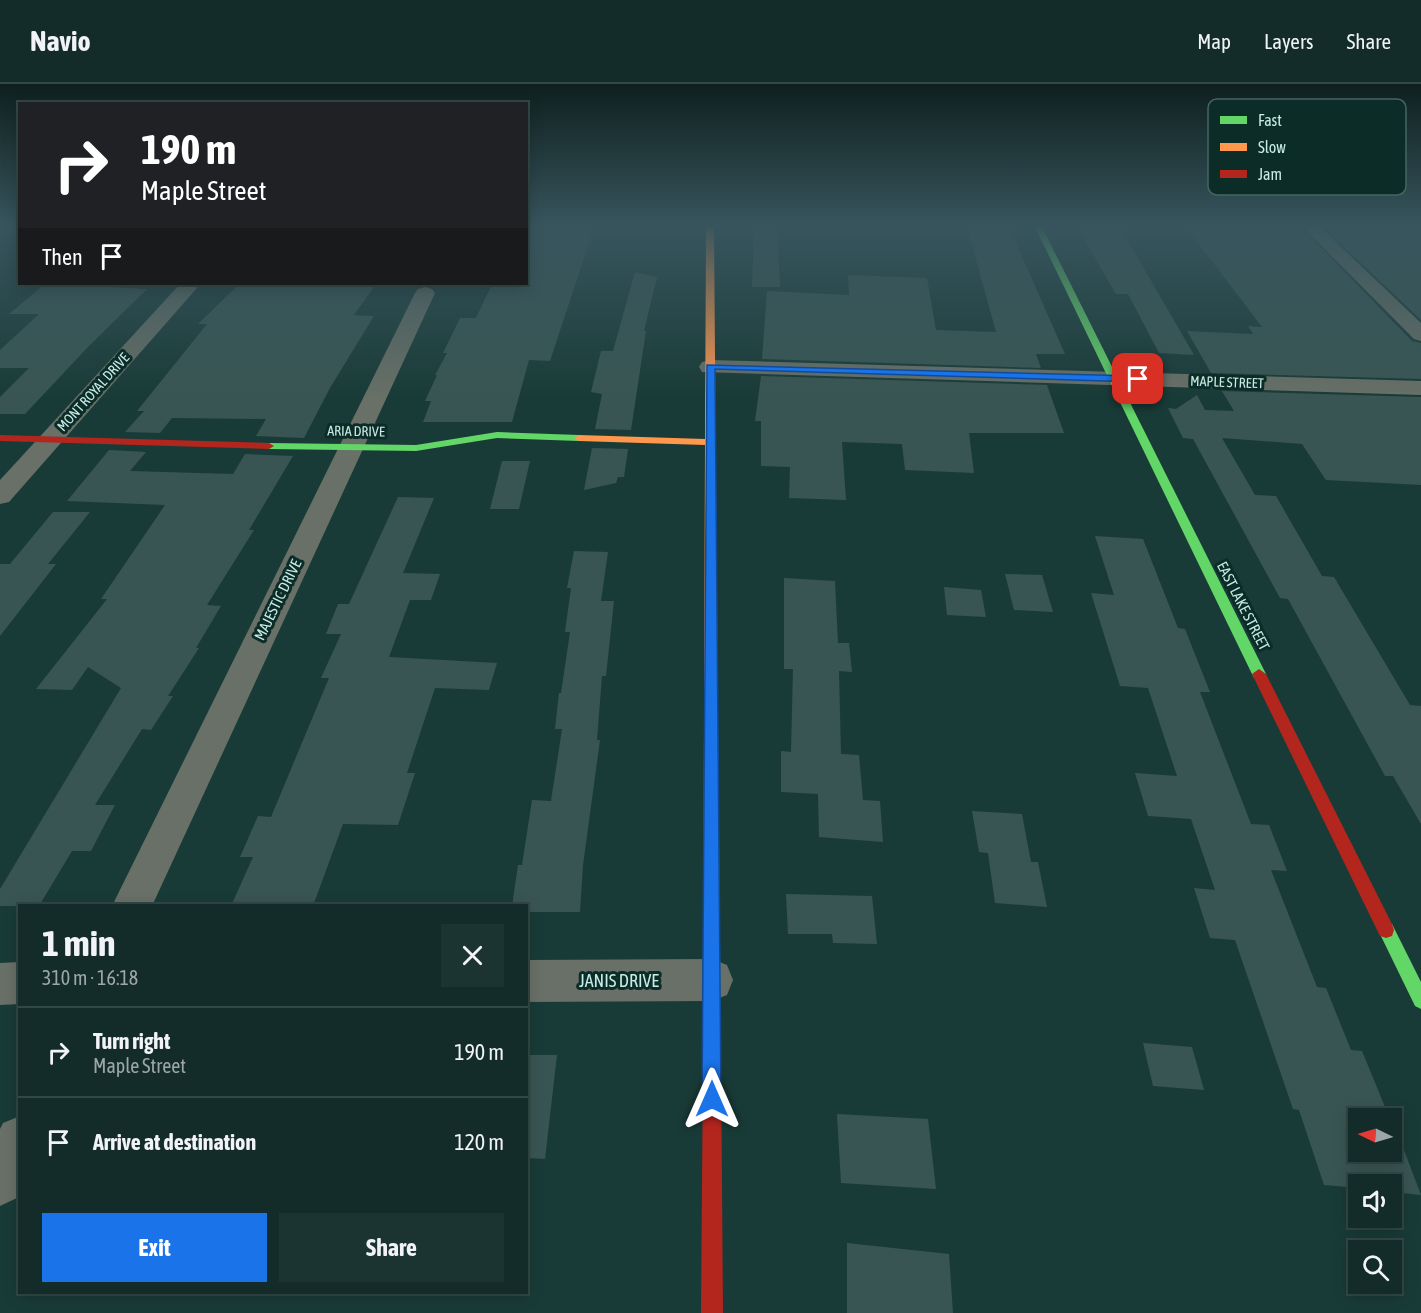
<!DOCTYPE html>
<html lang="en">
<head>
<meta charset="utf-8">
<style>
  :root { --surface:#132c29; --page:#1c3431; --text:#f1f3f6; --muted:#9da7a8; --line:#324846; --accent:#1a73e8 }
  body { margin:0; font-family:"Asap Condensed",sans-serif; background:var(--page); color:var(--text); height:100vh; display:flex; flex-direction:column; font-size:22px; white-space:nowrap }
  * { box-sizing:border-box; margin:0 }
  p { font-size:20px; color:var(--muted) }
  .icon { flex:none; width:33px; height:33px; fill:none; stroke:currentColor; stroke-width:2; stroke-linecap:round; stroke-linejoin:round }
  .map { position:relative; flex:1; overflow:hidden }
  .details { position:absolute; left:18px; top:820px; width:510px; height:390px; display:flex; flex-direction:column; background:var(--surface); border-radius:0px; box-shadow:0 3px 15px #0003,0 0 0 2px var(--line) }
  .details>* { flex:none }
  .banner { position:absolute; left:18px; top:18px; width:510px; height:183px; border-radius:0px; box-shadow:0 3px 15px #0003,0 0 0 2px var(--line); background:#202124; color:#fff; overflow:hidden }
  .needle { width:39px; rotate:275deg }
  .tools { position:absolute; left:1348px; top:1024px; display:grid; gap:12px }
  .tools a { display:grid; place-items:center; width:54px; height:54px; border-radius:0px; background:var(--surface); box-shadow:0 3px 15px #0003,0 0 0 2px var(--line); font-size:30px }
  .pin { position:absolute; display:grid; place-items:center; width:51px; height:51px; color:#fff; margin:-26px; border-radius:12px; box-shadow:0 3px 9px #0006 }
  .me { position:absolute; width:66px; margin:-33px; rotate:0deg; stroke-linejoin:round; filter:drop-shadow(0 0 4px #0008) }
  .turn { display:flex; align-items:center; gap:21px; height:126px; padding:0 24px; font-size:27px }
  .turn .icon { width:78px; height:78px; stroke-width:2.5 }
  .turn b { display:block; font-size:42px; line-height:51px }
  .then { display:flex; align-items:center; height:57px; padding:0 24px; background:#0003; gap:12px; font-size:22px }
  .round { display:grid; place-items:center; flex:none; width:63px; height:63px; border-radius:0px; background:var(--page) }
  .headline { display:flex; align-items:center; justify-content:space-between; height:102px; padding:0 24px }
  h1 { font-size:36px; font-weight:700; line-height:45px }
  .button { display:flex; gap:12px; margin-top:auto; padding:12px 24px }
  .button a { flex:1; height:69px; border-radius:0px; background:var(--accent); color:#fff; font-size:24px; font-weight:700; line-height:69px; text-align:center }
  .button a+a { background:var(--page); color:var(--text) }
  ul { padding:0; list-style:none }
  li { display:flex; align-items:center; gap:18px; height:90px; padding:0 24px; border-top:2px solid var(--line) }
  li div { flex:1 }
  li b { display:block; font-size:22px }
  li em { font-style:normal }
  header { display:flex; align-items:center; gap:36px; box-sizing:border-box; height:84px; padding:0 30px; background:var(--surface); border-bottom:2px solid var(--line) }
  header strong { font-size:28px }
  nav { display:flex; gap:33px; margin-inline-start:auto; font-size:21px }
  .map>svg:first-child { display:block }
  .building { fill:#395553 }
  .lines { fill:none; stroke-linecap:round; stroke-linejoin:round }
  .street { fill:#687067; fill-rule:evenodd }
  .fast { fill:#63d668; fill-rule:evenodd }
  .slow { fill:#ff974d; fill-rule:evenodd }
  .jam { fill:#b3261e; fill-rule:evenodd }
  .route { fill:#1a73e8; stroke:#114b97; stroke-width:1.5 }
  .labels { text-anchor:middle; stroke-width:6; stroke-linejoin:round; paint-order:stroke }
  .far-street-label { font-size:14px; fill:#c8ece5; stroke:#0c2c28 }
  .street-label { font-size:15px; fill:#c8ece5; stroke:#0c2c28 }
  .near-street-label { font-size:18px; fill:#c8ece5; stroke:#0c2c28 }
  .key { fill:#0c2c28; stroke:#446661; stroke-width:1.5 }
  .key-label { font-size:16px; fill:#c8ece5 }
</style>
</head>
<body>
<header>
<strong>Navio</strong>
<nav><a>Map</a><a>Layers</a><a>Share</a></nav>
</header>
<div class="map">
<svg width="1421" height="1229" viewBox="0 0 1421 1229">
  <rect width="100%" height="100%" fill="#193b37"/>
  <g class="building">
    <path d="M 754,143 L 777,143 L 780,203 L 752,203 Z"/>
    <path d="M 967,143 L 1009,143 L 1065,270 L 1036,270 L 1041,284 L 762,275 L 767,207 L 849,211 L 848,191 L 927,194 L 936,246 L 996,248 Z"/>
    <path d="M 1077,143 L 1120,143 L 1194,271 L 1159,269 L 1128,210 L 1116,210 Z"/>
    <path d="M 1186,143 L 1301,143 L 1412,257 L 1421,259 L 1421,295 L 1211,289 L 1187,247 L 1253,250 L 1248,242 L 1262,243 Z"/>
    <path d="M 1323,143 L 1421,143 L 1421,236 Z"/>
    <path d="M 540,146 L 593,147 L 550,277 L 529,276 L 512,338 L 423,338 L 431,317 L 425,317 L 437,291 L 435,291 L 447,269 L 443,269 L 460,234 L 476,234 L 492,200 L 526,200 L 526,147 Z"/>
    <path d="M 635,188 L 657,193 L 644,247 L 646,247 L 631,346 L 595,345 L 602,310 L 591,308 L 601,267 L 613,267 Z"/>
    <path d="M 45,200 L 93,200 L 90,202 L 147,205 L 88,263 L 25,330 L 0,330 L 0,313 L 29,284 L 0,284 L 0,266 L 39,230 L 9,230 Z"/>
    <path d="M 239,200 L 376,200 L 354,231 L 374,232 L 330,304 L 304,354 L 256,352 L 266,335 L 172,334 L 160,349 L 125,348 L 144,327 L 137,327 L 207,240 L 198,240 Z"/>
    <path d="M 761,292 L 1047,301 L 1064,349 L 969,349 L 974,389 L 905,386 L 902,360 L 842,358 L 846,416 L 789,414 L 790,383 L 761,382 L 761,337 L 755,337 Z"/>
    <path d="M 1222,307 L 1421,313 L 1421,401 L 1326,396 L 1302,360 L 1222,354 L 1255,411 L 1276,412 L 1322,492 L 1334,493 L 1410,621 L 1421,622 L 1421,740 L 1393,692 L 1385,692 L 1288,515 L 1280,514 L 1193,355 L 1183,354 L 1168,324 L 1176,325 L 1197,311 L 1205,326 L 1234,327 Z"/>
    <path d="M 592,364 L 628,365 L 624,393 L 618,393 L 616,399 L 584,406 Z"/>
    <path d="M 109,366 L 146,368 L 130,387 L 233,390 L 245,370 L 293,372 L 249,446 L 254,446 L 207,521 L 221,522 L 196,564 L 199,564 L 168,612 L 173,612 L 151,646 L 142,645 L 95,721 L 115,721 L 91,767 L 72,767 L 39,822 L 0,822 L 0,805 L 121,604 L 88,583 L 72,606 L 36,605 L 107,515 L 101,515 L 165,421 L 67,417 Z"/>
    <path d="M 502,377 L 530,377 L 519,425 L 490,425 Z"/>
    <path d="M 398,413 L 434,414 L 403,489 L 440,490 L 431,516 L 410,516 L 389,573 L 497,579 L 489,606 L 435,604 L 407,689 L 415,689 L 398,741 L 343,740 L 313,822 L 231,822 L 253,773 L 240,773 L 258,732 L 271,733 L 329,594 L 321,594 L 341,550 L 326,550 L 338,520 L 349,520 Z"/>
    <path d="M 53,428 L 90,428 L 48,480 L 56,480 L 0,552 L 0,480 L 10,480 Z"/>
    <path d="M 1095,452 L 1143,455 L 1178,544 L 1185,545 L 1210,608 L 1200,608 L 1251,740 L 1269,741 L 1287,787 L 1271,786 L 1317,903 L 1326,904 L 1351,966 L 1362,967 L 1390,1035 L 1359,1035 L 1359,1068 L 1392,1068 L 1392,1041 L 1395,1042 L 1421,1111 L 1392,1108 L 1392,1101 L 1359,1101 L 1359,1104 L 1324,1101 L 1299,1026 L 1293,1025 L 1235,856 L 1210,854 L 1194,804 L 1215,806 L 1191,735 L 1148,732 L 1135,689 L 1177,692 L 1148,604 L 1120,602 L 1091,509 L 1114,511 Z"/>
    <path d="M 574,467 L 608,468 L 601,517 L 614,517 L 606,592 L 602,592 L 597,656 L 600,656 L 583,781 L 580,828 L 526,828 L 526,822 L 512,822 L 518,781 L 522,781 L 532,716 L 551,717 L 562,645 L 555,645 L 559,609 L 561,609 L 570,548 L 565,548 L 571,504 L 567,504 Z"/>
    <path d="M 1005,490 L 1042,491 L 1053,528 L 1014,526 Z"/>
    <path d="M 784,494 L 835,497 L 838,559 L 849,559 L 852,588 L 839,587 L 841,670 L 859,671 L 863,716 L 880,717 L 883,758 L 819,753 L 818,710 L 781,708 L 781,667 L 791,668 L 793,585 L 784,585 Z"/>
    <path d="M 944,503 L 981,506 L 986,533 L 947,531 Z"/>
    <path d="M 972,727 L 1022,730 L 1031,778 L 1038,778 L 1047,823 L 995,819 L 988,769 L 979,768 Z"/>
    <path d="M 786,810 L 872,812 L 877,860 L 833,859 L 832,850 L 788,850 Z"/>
    <path d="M 1143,959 L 1192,963 L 1204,1006 L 1153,1002 Z"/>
    <path d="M 526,971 L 557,971 L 545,1075 L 526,1074 Z"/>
    <path d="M 837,1030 L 928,1035 L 936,1105 L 841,1099 Z"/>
    <path d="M 847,1159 L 949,1170 L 953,1229 L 847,1229 Z"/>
  </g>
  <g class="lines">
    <g class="street">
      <path d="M 1303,143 L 1320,143 L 1421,239 L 1421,257 L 1414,255 Z"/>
      <path d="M 180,200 L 194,200 L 197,204 L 9,418 L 0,420 L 0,396 Z"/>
      <path d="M 425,203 L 432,205 L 435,209 L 152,822 L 112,822 L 415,209 L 418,205 Z"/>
      <path d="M 710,276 L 1421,297 L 1421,311 L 702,288 L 699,283 L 702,278 Z"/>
      <path d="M 712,875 L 727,881 L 733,896 L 727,911 L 712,917 L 526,918 L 526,876 Z"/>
      <path d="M 20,878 L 20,920 L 0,921 L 0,879 Z"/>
      <path d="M 20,1032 L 20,1110 L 17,1114 L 0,1122 L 0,1045 L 3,1039 Z"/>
    </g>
    <g class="fast">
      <path d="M 1035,143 L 1042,143 L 1266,590 L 1264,594 L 1254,594 L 1252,590 Z"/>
      <path d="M 497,348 L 579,351 L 584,354 L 579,357 L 497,354 L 416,367 L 269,365 L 264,362 L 269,359 L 416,361 Z"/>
      <path d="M 711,642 L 716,644 L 718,648 L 721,977 L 719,984 L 712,986 L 705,984 L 703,977 L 704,648 L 706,644 Z"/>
      <path d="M 1386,838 L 1392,840 L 1421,898 L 1421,925 L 1415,922 L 1378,846 L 1380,840 Z"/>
    </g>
    <path class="slow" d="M 706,143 L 714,143 L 718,648 L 716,652 L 706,652 L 704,648 L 705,361 L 579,357 L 574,354 L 579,351 L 705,355 Z"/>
    <g class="jam">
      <path d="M 0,351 L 269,359 L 274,362 L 269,365 L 0,357 Z"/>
      <path d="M 1259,585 L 1266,590 L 1392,840 L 1394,846 L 1392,852 L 1386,854 L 1380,852 L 1252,590 Z"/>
      <path d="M 712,968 L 719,970 L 721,977 L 723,1229 L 701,1229 L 703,977 L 705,970 Z"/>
    </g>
  </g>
  <linearGradient id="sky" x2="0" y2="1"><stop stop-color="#0e201e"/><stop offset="0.45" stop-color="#38555e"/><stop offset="1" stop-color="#38555e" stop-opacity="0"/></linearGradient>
  <rect width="1421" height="315" fill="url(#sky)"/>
  <path class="route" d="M 707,281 L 1138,292 L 1142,295 L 1138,298 L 715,285 L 721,1015 L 719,1022 L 712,1025 L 705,1022 L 702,1015 Z"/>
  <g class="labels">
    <g class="far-street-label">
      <text transform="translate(1227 298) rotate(2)" y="5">MAPLE STREET</text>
      <text transform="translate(93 308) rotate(-48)" y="5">MONT ROYAL DRIVE</text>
      <text transform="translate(356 347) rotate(1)" y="5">ARIA DRIVE</text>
    </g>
    <g class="street-label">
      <text transform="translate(278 516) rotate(-64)" y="5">MAJESTIC DRIVE</text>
      <text transform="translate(1243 522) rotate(63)" y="5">EAST LAKE STREET</text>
    </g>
    <g class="near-street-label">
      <text x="619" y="903">JANIS DRIVE</text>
    </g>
  </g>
  <rect x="1208" y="15" width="198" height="96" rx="9" class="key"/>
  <rect x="1220" y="32" width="27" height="8" fill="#63d668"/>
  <rect x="1220" y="59" width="27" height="8" fill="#ff974d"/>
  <rect x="1220" y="86" width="27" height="8" fill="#b3261e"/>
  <g class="key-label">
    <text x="1258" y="42">Fast</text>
    <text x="1258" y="69">Slow</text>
    <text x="1258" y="96">Jam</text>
  </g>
</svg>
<div class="tools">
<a><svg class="needle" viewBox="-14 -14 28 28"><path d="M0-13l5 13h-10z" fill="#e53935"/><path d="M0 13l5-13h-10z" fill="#9da7a8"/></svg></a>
<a><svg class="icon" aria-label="sound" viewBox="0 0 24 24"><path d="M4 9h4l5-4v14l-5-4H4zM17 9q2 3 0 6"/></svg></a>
<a><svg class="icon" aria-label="search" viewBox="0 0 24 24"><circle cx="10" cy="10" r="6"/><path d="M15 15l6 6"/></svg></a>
</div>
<div class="pin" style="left:1138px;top:295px;background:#d93025"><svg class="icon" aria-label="arrive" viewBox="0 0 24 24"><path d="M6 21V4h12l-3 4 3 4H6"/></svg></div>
<svg class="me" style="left:712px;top:1015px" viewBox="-20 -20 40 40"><path d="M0-17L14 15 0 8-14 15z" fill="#1a73e8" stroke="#fff" stroke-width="4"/></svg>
<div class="banner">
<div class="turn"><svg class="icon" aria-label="right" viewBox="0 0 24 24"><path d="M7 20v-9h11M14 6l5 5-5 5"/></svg><div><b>190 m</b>Maple Street</div></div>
<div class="then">Then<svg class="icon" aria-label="arrive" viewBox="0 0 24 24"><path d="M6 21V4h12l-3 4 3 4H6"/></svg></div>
</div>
<section class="details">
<div class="headline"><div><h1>1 min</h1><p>310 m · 16:18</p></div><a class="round"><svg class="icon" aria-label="close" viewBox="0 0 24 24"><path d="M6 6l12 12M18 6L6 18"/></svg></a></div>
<ul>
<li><svg class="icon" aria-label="right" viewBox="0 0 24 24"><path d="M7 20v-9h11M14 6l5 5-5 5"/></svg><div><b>Turn right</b><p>Maple Street</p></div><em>190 m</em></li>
<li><svg class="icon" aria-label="arrive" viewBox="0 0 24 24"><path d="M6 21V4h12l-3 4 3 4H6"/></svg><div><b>Arrive at destination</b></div><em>120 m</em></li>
</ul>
<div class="button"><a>Exit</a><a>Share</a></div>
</section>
</div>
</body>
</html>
